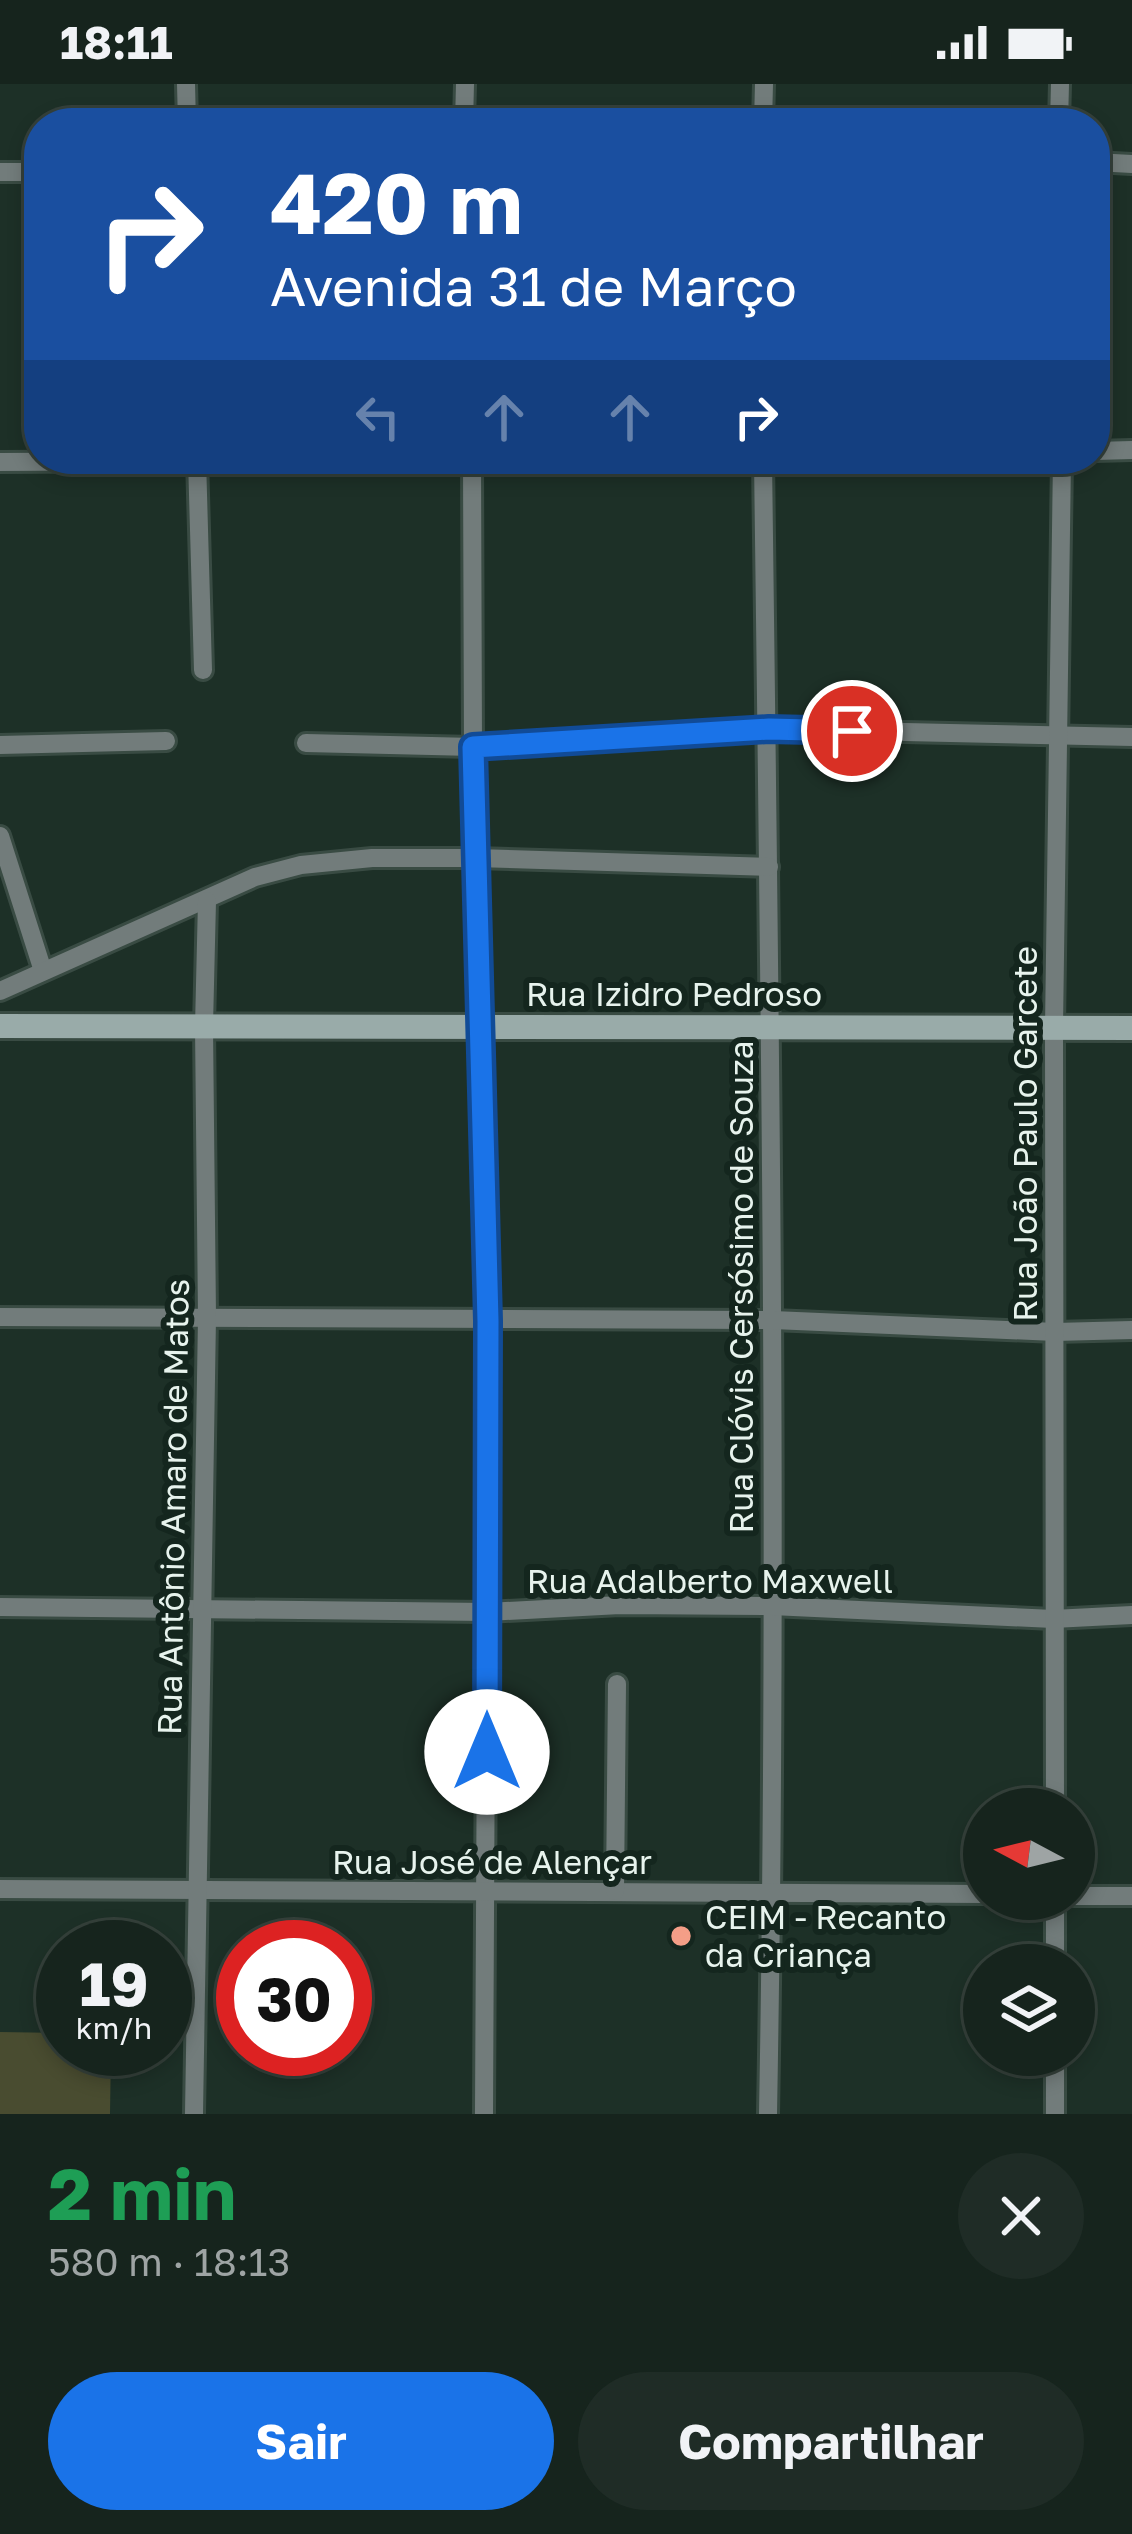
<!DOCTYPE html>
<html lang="pt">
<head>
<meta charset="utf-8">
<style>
  :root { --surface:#16241d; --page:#1f2c26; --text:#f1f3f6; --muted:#9ea4a4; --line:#35413b; --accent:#1a73e8 }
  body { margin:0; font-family:"Golos Text",sans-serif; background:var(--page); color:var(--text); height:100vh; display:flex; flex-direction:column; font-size:45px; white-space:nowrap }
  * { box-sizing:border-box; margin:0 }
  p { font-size:39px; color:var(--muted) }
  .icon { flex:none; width:66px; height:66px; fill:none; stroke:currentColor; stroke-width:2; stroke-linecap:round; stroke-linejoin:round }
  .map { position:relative; height:2030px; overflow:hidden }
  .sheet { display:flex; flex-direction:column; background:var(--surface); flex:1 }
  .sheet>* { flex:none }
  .hud { position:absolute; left:24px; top:24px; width:1086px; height:366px; border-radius:48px; box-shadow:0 6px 18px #0003,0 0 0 3px var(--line); background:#1a4fa0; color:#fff; overflow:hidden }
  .needle { width:78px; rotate:277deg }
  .tools { position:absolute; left:963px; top:1704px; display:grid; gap:24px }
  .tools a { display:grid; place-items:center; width:132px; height:132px; border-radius:50%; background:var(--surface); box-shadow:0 6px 18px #0003,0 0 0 3px var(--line); font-size:60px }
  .speed { position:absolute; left:36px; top:1836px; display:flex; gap:24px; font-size:60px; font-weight:700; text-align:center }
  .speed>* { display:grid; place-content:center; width:156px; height:156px; border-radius:50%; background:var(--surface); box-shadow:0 6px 18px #0003,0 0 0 3px var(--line); line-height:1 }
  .speed small { font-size:30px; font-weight:400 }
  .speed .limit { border:18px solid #d22; background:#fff; color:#111 }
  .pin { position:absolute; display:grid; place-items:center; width:102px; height:102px; color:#fff; margin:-51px; border:6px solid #fff; border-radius:50%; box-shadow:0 3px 12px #0007 }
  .me { position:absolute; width:132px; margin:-66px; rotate:0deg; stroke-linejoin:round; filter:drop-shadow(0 0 9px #0008) }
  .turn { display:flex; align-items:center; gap:42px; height:252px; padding:0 48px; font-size:54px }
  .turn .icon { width:156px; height:156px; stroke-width:2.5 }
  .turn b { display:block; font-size:84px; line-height:102px }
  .lanes { display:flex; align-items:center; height:114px; padding:0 48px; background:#0003; justify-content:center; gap:60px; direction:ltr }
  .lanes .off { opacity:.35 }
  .round { display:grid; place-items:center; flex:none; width:126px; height:126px; border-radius:63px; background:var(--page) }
  .head { display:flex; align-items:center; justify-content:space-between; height:204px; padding:0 48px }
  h1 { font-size:72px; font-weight:700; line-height:90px; color:#1e9e55 }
  .button { display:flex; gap:24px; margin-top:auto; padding:24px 48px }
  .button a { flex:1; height:138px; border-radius:72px; background:var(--accent); color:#fff; font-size:48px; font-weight:700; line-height:138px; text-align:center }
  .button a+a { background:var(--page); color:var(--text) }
  .status { display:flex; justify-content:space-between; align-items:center; height:84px; padding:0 60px; background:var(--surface); direction:ltr }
  .status svg { height:33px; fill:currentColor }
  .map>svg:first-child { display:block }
  .green { fill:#494c30 }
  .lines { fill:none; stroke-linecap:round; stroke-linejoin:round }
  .street-casing { stroke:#394b43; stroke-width:24 }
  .secondary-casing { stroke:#394b43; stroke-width:30 }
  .street { stroke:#727c7b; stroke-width:18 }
  .secondary { stroke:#99aba9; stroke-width:24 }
  .route-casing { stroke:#114b97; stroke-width:30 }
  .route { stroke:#1a73e8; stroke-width:21 }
  .poi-dot { fill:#f49e87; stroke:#14261e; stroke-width:4.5 }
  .labels { text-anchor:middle; stroke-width:12; stroke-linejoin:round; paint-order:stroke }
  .street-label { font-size:33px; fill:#e7f3ed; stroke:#14261e }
  .poi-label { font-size:33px; fill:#e7f3ed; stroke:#14261e; text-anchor:start }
</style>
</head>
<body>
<div class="status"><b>18:11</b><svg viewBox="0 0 49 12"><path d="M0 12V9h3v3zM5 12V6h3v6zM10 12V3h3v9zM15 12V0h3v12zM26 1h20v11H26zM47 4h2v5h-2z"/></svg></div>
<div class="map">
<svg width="1132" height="2030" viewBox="0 0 1132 2030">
  <rect width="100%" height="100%" fill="#1d3027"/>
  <path class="green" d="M 0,1948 L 63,1949 L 63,1965 L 111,1965 L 110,2030 L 0,2030 Z"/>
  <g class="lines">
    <defs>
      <g id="street">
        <path d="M 186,0 L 187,39"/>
        <path d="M 464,39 L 465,0"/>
        <path d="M 763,39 L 764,0"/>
        <path d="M 1059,39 L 1060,0"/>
        <path d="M 1095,78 L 1132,80"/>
        <path d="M 0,88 L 39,88"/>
        <path d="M 1095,367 L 1132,366"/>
        <path d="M 197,375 L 203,586"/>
        <path d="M 472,375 L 473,663 L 488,1237 L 484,2030"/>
        <path d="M 763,375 C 770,927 778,1478 768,2030"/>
        <path d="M 0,378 L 502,375"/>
        <path d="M 306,659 L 473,663 L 769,645 L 1132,653"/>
        <path d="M 0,661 L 166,657"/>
        <path d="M 0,752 L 43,887"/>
        <path d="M 0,907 L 255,793 L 301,781 L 372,774 L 476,774 L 769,783"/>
        <path d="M 0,1233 L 773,1236 L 1055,1248 L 1132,1246"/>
        <path d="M 0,1523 L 487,1528 L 620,1521 L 772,1522 L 1053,1535 L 1132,1531"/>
        <path d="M 1055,1725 L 1054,943 L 1062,375"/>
        <path d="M 0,1805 L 984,1810"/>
        <path d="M 615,1807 L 617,1600"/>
        <path d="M 1074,1812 L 1132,1812"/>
        <path d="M 1055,1881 L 1055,1815"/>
        <path d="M 194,2030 L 207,1233 L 204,942 L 207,817"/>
        <path d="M 1055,2030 L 1055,1971"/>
      </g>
      <path id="secondary" d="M 0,942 L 1132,944"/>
    </defs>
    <use href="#street" class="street-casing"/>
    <use href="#secondary" class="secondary-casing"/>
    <use href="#street" class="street"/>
    <use href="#secondary" class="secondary"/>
  </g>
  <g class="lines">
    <defs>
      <path id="route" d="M 487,1668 L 488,1237 L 473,663 L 769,645 L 852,647"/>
    </defs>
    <use href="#route" class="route-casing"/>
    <use href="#route" class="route"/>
  </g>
  <circle class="poi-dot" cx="681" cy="1852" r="12"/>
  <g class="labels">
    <g class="street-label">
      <text x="674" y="922">Rua Izidro Pedroso</text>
      <text transform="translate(1025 1050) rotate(-90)" y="12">Rua João Paulo Garcete</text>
      <text transform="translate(741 1203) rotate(-90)" y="12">Rua Clóvis Cersósimo de Souza</text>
      <text transform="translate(173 1423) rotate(-89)" y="12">Rua Antônio Amaro de Matos</text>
      <text x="710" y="1509">Rua Adalberto Maxwell</text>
      <text x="492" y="1790">Rua José de Alençar</text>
    </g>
    <g class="poi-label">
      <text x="705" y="1845">CEIM - Recanto<tspan x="705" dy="38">da Criança</tspan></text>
    </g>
  </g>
</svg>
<div class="tools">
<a><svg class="needle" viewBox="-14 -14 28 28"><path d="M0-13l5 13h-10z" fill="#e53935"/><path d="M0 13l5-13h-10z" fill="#9ea4a4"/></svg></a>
<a><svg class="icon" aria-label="layers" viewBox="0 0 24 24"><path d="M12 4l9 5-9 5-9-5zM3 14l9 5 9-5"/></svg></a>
</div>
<div class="speed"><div>19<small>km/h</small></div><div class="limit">30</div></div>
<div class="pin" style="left:852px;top:647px;background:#d93025"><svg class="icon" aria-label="arrive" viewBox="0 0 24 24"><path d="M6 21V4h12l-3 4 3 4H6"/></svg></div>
<svg class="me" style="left:487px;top:1668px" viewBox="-20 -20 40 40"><circle r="19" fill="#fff"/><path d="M0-13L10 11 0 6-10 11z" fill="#1a73e8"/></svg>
<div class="hud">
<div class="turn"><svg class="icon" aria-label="right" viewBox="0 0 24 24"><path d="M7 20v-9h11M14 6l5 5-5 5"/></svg><div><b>420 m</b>Avenida 31 de Março</div></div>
<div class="lanes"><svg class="icon off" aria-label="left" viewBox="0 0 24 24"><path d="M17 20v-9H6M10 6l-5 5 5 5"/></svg><svg class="icon off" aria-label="ahead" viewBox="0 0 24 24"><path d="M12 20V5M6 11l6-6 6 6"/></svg><svg class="icon off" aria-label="ahead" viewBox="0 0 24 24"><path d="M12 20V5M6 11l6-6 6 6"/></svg><svg class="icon" aria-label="right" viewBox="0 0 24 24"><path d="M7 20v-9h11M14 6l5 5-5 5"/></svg></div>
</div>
</div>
<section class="sheet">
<div class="head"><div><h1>2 min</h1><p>580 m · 18:13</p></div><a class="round"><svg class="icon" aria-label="close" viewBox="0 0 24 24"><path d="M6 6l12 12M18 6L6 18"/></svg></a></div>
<div class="button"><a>Sair</a><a>Compartilhar</a></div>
</section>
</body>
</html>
